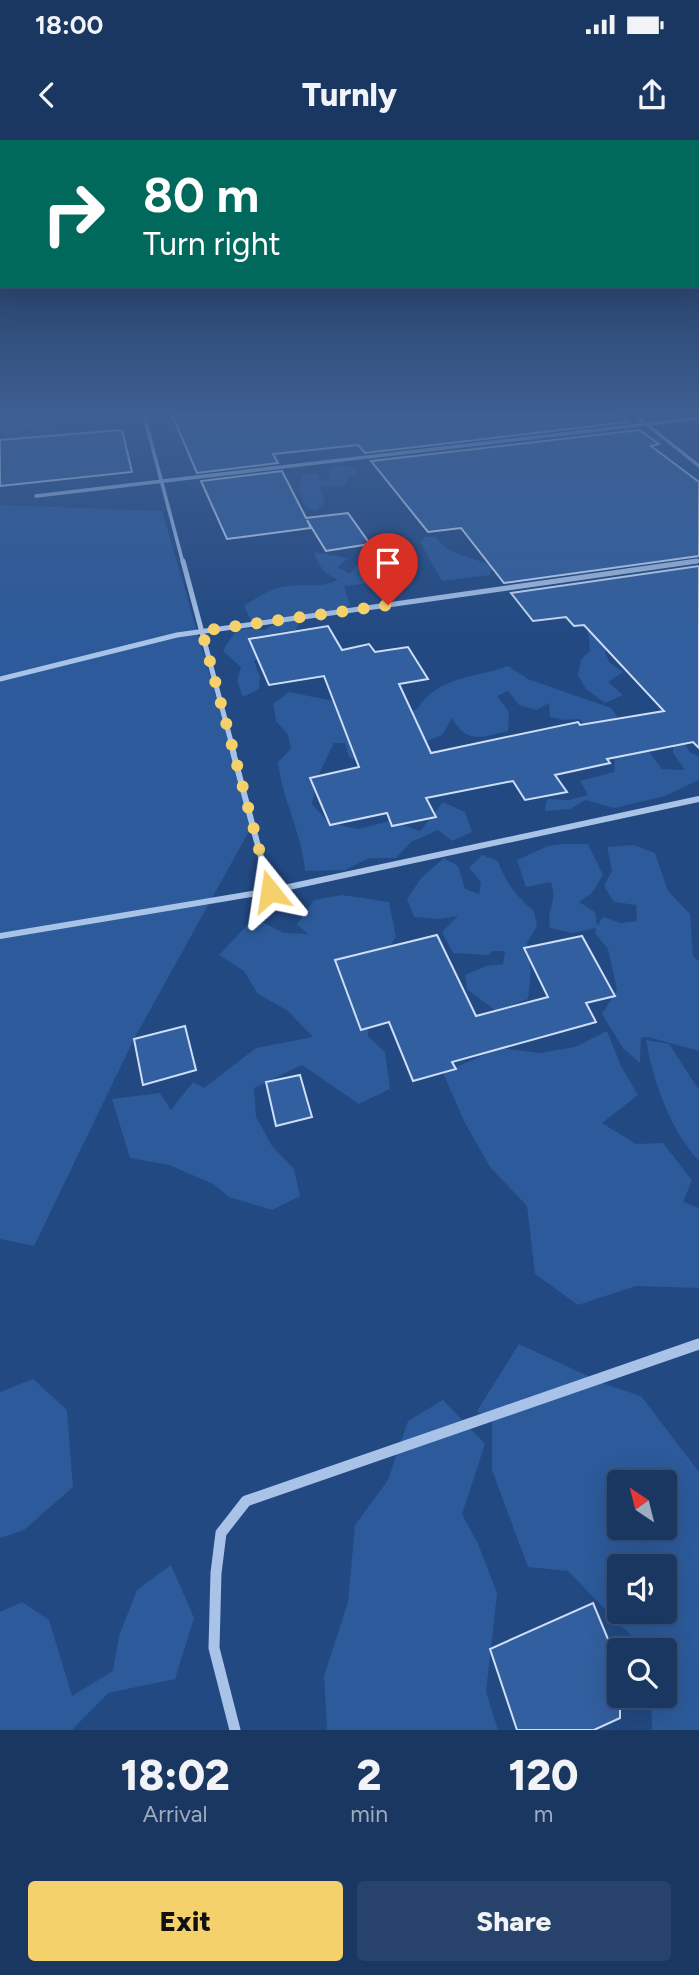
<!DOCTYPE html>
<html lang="en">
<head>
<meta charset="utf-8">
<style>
  :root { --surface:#1a3762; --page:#27426b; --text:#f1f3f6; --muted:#9facbe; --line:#385177; --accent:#f4d16b }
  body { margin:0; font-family:Figtree,sans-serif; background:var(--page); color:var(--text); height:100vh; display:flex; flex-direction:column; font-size:26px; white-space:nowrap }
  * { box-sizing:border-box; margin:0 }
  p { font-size:23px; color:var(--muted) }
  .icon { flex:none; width:38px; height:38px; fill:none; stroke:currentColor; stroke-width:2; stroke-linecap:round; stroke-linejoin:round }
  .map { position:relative; height:1590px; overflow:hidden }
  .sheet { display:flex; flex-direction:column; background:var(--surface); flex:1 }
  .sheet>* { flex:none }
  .top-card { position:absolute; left:0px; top:0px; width:700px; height:147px; box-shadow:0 7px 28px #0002,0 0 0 2px var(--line); background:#00695c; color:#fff; overflow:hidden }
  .needle { width:46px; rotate:325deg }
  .tools { position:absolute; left:607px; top:1330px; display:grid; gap:14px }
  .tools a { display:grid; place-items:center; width:70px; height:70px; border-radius:7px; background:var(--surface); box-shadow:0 7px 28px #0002,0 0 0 2px var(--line); font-size:35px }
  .pin { position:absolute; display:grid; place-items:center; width:60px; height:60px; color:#fff; margin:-72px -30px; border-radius:50% 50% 50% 0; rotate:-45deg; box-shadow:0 0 7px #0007 }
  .pin .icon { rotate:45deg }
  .me { position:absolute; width:77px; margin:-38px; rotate:345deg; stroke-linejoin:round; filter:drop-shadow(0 0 5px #0008) }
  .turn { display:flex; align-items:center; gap:24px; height:147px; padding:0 28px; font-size:32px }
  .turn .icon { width:91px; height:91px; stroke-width:2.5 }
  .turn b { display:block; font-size:49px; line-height:60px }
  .eta { display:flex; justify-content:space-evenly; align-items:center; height:119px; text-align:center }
  .eta b { font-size:42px; font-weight:800; line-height:49px }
  .primary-button { display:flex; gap:14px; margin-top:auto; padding:14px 28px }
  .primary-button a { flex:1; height:80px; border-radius:7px; background:var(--accent); color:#111; font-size:28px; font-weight:800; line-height:80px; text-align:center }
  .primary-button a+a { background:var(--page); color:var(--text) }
  .status { display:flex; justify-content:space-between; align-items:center; height:49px; padding:0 35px; background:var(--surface); direction:ltr }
  .status svg { height:19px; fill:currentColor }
  header { display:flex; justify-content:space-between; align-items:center; height:91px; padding:0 28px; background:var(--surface); font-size:32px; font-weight:800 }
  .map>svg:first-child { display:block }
  .green { fill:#2c5a9a; fill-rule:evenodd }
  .building { fill:#325f9f; stroke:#cddef6; stroke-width:2 }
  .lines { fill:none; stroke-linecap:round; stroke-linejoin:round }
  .street-far3 { stroke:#a9c3e8; stroke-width:3.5 }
  .street-far2 { stroke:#a9c3e8; stroke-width:5 }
  .street-far1 { stroke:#a9c3e8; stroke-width:6 }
  .street { stroke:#a9c3e8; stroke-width:11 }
  .route { stroke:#f4d16b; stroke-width:12; stroke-dasharray:0 21.6 }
</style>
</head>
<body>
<div class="status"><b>18:00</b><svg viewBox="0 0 49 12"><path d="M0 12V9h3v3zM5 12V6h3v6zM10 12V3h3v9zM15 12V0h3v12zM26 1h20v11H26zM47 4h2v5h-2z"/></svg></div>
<header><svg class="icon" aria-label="back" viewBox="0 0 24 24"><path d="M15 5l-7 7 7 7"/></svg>Turnly<svg class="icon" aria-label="share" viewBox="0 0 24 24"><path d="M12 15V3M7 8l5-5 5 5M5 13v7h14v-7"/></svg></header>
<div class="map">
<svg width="699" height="1590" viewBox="0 0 699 1590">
  <rect width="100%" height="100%" fill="#224982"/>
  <g class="green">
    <path d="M 16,275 L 72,275 L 69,281 L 54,288 L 56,291 L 41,294 L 47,296 L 32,299 L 34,292 L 48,289 L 44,284 L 38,288 L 25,289 L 22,293 L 30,293 L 26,297 L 26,304 C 16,301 0,298 0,287 Z"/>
    <path d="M 346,325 L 357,329 L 355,335 L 346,337 L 346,343 L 342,347 L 323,346 L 320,349 L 325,362 L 316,371 L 306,367 L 299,350 L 302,336 L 318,333 L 319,340 L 329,341 L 329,327 Z"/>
    <path d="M 0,365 L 162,371 L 253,684 L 134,899 L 34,1106 L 0,1099 Z"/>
    <path d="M 426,397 L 436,397 C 449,417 471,415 491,426 L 490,435 L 442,441 L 420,402 Z"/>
    <path d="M 314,412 L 348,418 L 338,427 L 350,434 L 359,422 L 374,427 L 388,441 L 344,446 L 350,466 L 324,475 L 300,480 L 296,490 L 276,493 L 267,510 L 254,521 L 260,537 L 259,549 L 243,557 L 237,541 L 241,527 L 223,511 C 236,488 238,487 265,490 L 278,481 L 251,480 L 244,466 C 258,457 272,447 290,446 C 308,444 321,448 338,440 C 325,433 319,428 314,412 Z"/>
    <path d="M 588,489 L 613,504 L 605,512 L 609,522 L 623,532 L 608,542 L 623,555 L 605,563 L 586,549 L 578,535 L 581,519 L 590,511 Z"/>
    <path d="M 508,526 L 528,539 L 611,568 L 617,576 L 606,593 L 593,591 L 579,579 L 563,580 L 550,577 L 549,563 L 536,570 L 519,565 L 508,551 L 497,556 L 509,572 L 508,591 C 483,597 467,605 452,578 L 442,595 L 407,609 L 359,622 L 349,617 L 345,603 L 334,603 L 319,634 L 312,664 L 329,683 L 358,689 L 390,681 L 420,691 L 443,662 L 465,672 L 472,692 L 452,701 L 438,690 L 411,702 L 396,718 L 369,718 L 345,730 L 305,731 C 302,693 282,660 278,622 L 291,609 L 288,595 L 276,581 L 273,564 L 289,552 L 353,565 L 359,585 L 417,569 C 440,535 472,539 508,526 Z"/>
    <path d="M 673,597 L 682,598 L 690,613 L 699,616 L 699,640 L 665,656 L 614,668 L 586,660 L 570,669 L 545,671 L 547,659 L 569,660 L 588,655 L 580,641 L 614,632 L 615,620 L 599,604 L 644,605 L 662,629 L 685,630 L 673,613 Z"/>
    <path d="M 564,704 L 588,704 L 603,735 L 592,753 L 579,762 L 595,772 L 597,786 L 603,777 L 621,783 L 637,781 L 636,765 L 614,762 L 604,746 L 612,731 L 607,707 L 634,705 L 655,713 L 668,751 L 690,774 L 693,816 L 699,821 L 699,911 L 648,897 L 641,898 L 640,923 L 623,908 L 602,874 L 617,850 L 608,809 L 595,793 L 596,788 L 572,793 L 550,788 C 546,766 558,766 551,742 L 526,747 L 517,720 L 548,706 Z"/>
    <path d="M 482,715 L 498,721 C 505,742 517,757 534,771 L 537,786 L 527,803 L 531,832 L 528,859 L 496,871 L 467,849 L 465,835 L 486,826 L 503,824 L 505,811 L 493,811 L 488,815 L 453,813 L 442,792 L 458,776 L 439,779 L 414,777 L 407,759 L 422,737 L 444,718 L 458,726 L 465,749 L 479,754 L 481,742 L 469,728 Z"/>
    <path d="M 342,755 L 389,762 L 396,797 L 367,837 L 368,896 L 385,912 L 390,949 L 359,964 L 302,925 L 254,948 L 256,977 L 272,1006 L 294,1029 L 300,1056 L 272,1070 L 229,1057 L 213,1044 L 169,1025 L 130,1018 L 112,959 L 160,953 L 171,970 L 193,942 L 204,948 L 256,908 L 313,897 L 288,871 L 258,854 L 244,831 L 219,815 L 254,778 L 284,793 L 308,794 L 297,784 L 314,760 Z"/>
    <path d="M 607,891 L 621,926 L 638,955 L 602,983 L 636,1004 L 663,1003 L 692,1040 L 683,1062 L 699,1068 L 699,1148 L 636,1146 L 578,1165 L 535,1134 L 527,1066 L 490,1027 L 465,983 L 443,933 L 499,908 L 540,913 L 575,907 Z"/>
    <path d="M 646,900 L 669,904 L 699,950 L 699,1021 C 670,990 653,941 646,900 Z"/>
    <path d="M 519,1204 L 605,1244 L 641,1256 L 699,1332 L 699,1590 L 652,1590 L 651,1556 L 665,1556 L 665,1510 L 645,1510 L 568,1431 L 528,1427 L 492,1330 L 492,1281 L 477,1271 ZM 620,1342 L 665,1342 L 665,1388 L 620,1388 ZM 620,1426 L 665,1426 L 665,1472 L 620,1472 Z"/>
    <path d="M 33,1239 L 67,1270 L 73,1347 L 24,1390 L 0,1398 L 0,1252 Z"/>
    <path d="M 443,1260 L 485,1304 L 462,1374 L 478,1404 L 497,1453 L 486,1552 L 498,1590 L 327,1590 L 324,1536 L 348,1462 L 355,1385 L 388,1340 L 408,1281 Z"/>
    <path d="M 171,1425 L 194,1478 L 175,1539 L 108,1553 L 72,1590 L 0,1590 L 0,1472 L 22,1462 L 49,1480 L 72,1556 L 113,1531 L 119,1496 L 137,1450 Z"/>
  </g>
  <g class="building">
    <path d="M 172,275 L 618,275 L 628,282 L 365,313 L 358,305 L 273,314 L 278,323 L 197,333 Z"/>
    <path d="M 122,290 L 132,332 L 0,346 L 0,300 Z"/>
    <path d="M 639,290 L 659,304 L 651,306 L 699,342 L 699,416 L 504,443 L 461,388 L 428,392 L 371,321 Z"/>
    <path d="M 282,331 L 306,378 L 348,373 L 370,404 L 326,411 L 307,380 L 311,388 L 227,399 L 201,341 Z"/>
    <path d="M 699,426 L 699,608 L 693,602 L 607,619 L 610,623 L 555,635 L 567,652 L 525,660 L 513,641 L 426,658 L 436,677 L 392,686 L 387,673 L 330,685 L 310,638 L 359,627 L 324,536 L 269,545 L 249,499 L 328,486 L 342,510 L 369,504 L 375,512 L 408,507 L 428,539 L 399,544 L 431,613 L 578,582 L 580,585 L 664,571 L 584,485 L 574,486 L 566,477 L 533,481 L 511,453 Z"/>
    <path d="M 437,795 L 476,876 L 548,857 L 524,808 L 582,796 L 615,856 L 586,863 L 596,882 L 452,922 L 456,929 L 413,941 L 389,882 L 361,890 L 335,820 Z"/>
    <path d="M 185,886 L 196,930 L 143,945 L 134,899 Z"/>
    <path d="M 300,935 L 312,977 L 276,986 L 266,942 Z"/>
    <path d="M 593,1463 L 620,1528 L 620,1578 L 594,1590 L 517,1590 L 490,1509 Z"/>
  </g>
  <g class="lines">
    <g class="street-far3">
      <path d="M 144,275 L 183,423"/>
      <path d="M 635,275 L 699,326"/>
      <path d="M 36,356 L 699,278"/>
      <path d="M 684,423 L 699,421"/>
    </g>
    <g class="street-far2">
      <path d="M 183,421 L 234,613"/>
      <path d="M 0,539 L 177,495 L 697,421"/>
    </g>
    <g class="street-far1">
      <path d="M 233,612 L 270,751"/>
      <path d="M 0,796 L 270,751 L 699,659"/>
    </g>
    <path class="street" d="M 235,1590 L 214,1508 L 216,1433 L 221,1393 L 246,1361 L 699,1204"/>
  </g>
  <linearGradient id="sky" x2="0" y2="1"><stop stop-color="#132848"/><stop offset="0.55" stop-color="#3e5f92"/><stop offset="1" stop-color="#3e5f92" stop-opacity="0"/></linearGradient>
  <rect width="699" height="498" fill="url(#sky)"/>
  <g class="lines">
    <path class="route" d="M 270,751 L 202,491 L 388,465"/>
  </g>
</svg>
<div class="tools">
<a><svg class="needle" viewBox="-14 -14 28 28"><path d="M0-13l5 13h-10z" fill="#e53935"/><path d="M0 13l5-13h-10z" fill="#9facbe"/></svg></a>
<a><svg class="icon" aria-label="sound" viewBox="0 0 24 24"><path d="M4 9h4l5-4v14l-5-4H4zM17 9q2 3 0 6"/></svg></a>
<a><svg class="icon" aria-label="search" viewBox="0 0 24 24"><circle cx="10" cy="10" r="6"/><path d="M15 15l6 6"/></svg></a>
</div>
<div class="pin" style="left:388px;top:465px;background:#d93025"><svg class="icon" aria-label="arrive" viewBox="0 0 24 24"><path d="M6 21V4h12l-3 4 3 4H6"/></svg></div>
<svg class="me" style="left:270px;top:751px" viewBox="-20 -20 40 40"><path d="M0-17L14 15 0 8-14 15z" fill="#f4d16b" stroke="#fff" stroke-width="4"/></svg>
<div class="top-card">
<div class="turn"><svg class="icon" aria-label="right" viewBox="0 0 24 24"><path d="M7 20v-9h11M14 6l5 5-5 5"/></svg><div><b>80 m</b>Turn right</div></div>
</div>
</div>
<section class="sheet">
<div class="eta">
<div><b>18:02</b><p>Arrival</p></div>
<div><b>2</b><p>min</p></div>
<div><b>120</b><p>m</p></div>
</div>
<div class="primary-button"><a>Exit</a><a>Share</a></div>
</section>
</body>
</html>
